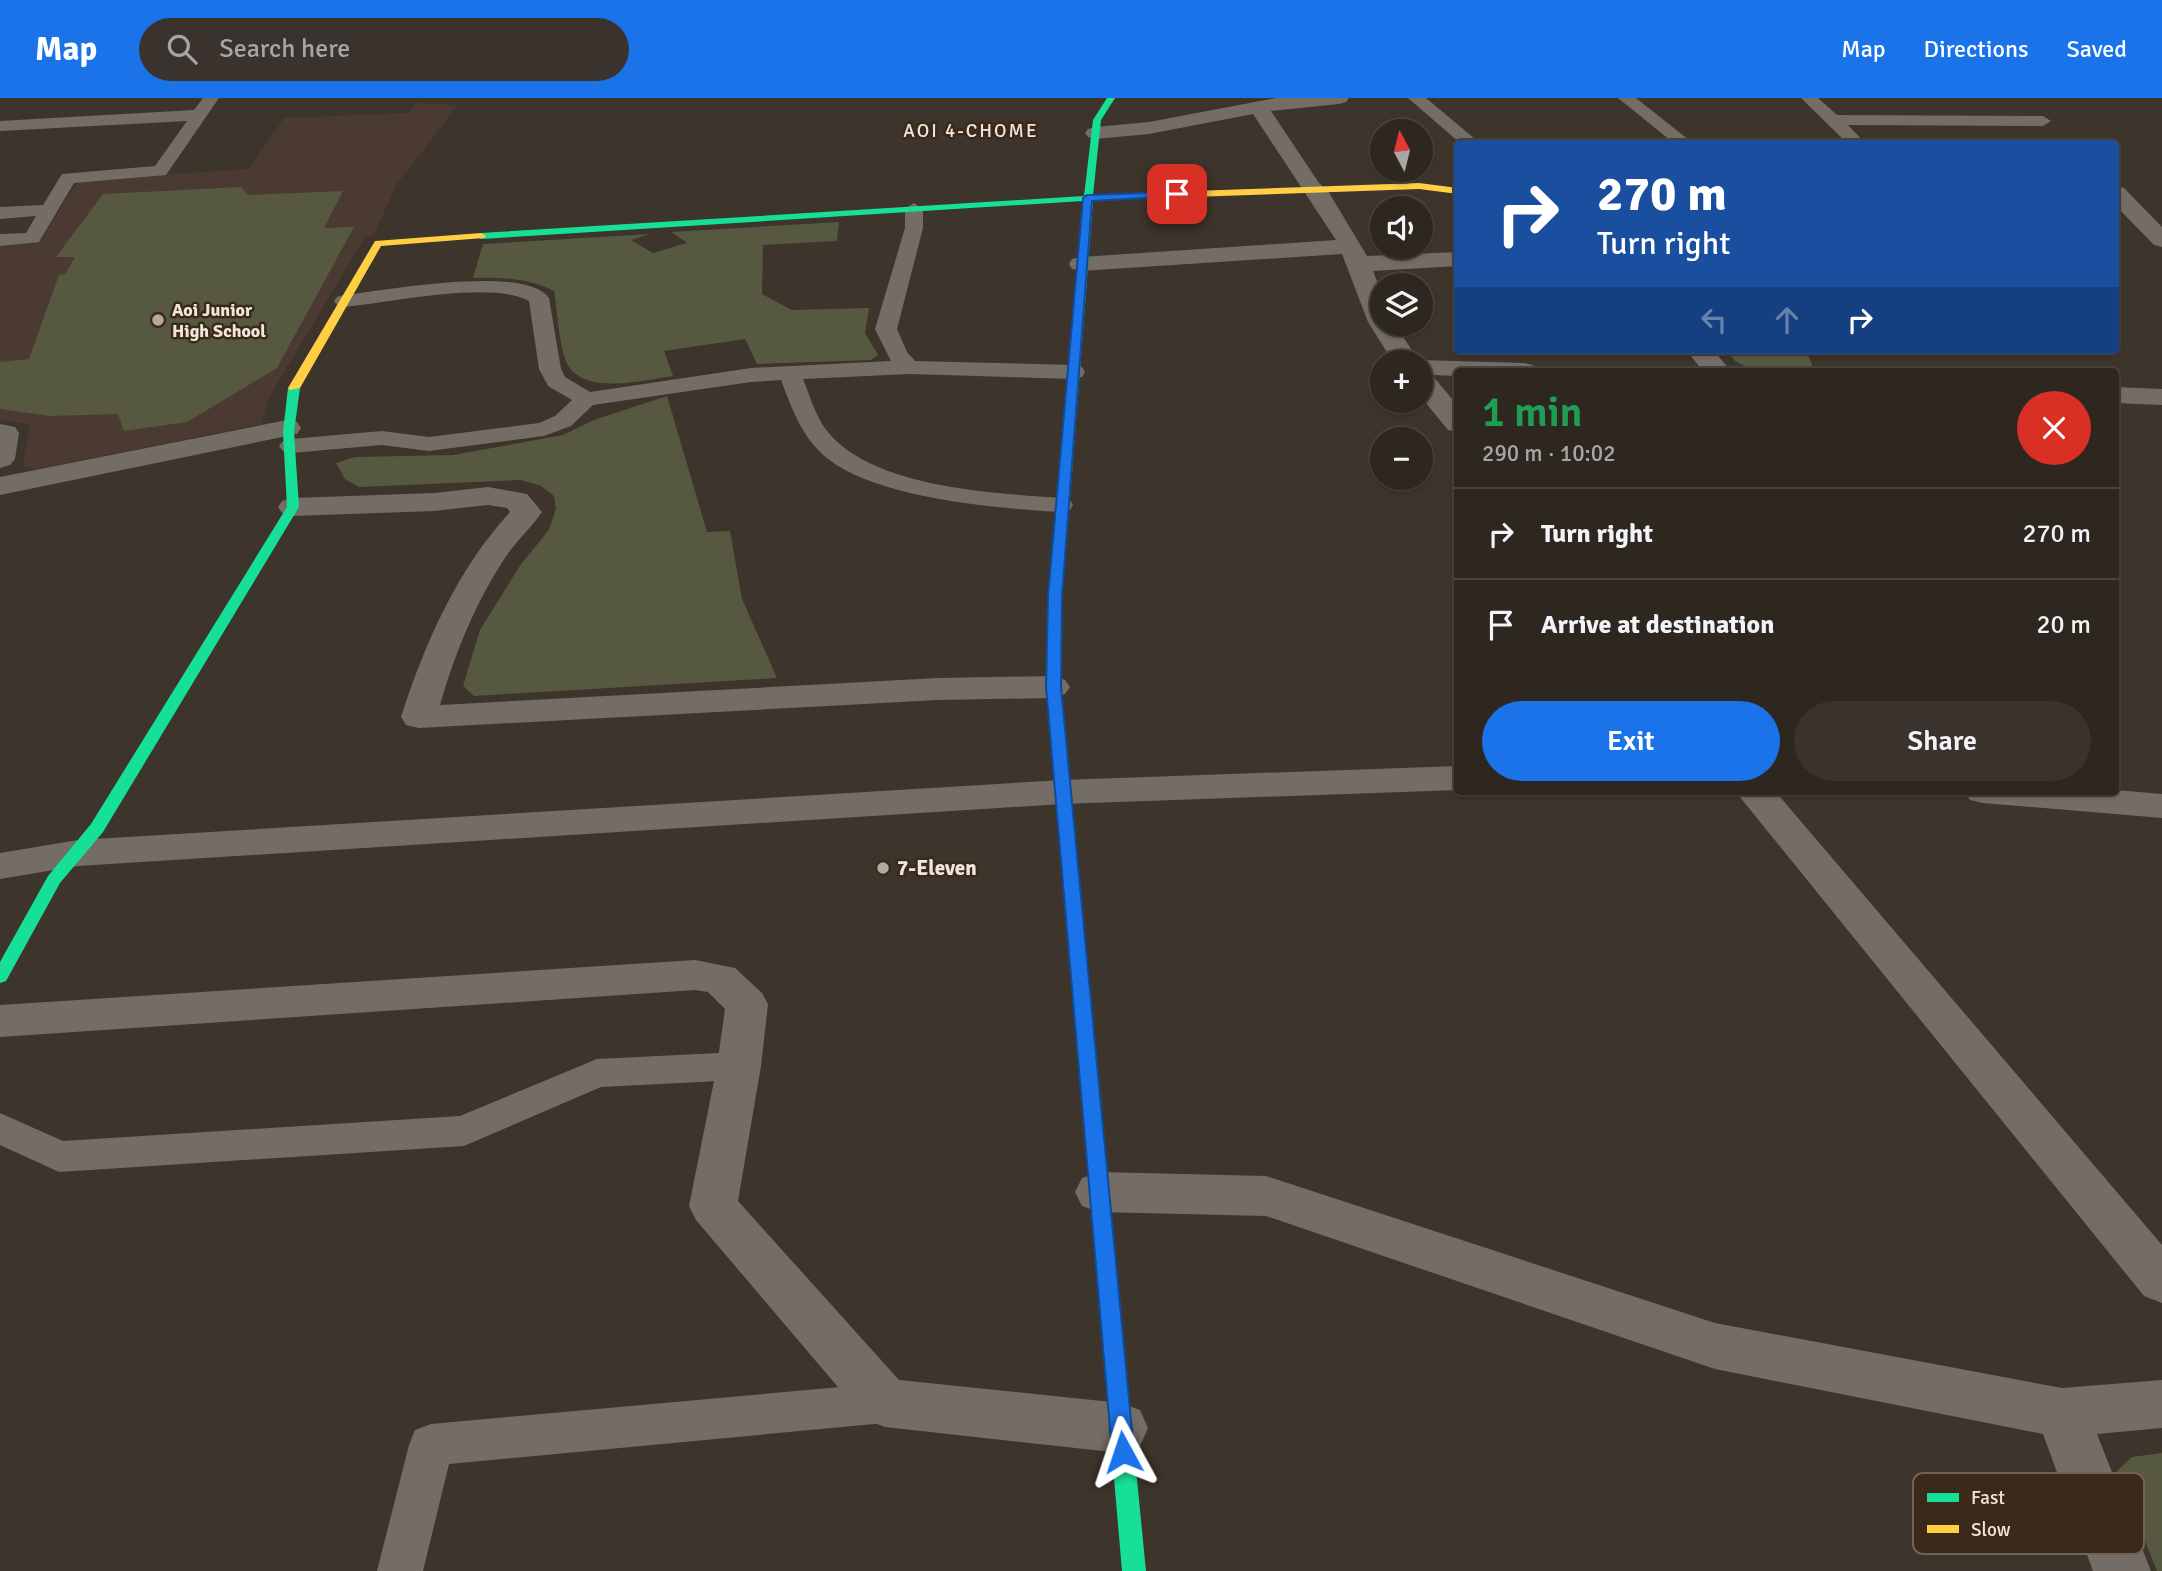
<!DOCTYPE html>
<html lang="en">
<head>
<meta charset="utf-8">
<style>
  :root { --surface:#2e2720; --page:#3a332d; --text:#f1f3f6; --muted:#a7a5a5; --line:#49443e; --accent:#1a73e8 }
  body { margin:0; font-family:Signika,sans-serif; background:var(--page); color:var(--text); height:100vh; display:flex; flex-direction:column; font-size:26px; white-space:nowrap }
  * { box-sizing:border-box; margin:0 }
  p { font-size:23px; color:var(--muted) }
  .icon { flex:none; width:38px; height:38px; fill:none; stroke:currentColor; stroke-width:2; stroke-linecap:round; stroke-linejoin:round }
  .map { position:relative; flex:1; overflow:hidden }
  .sheet { position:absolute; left:1454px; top:270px; width:665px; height:427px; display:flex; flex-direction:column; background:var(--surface); border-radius:7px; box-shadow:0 2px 5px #0004,0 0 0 2px var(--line) }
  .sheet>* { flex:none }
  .banner { position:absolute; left:1454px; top:42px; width:665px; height:214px; border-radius:7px; box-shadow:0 2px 5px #0004,0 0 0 2px var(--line); background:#1a4fa0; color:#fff; overflow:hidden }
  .needle { width:46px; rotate:353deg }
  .buttons { position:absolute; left:1370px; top:21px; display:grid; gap:14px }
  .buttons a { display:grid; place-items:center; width:63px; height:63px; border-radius:50%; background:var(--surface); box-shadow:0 2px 5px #0004,0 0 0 2px var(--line); font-size:35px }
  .pin { position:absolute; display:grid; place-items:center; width:60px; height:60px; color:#fff; margin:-30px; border-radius:14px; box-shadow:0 4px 10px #0006 }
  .me { position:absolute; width:77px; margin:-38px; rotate:355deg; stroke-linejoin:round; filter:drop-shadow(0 0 5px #0008) }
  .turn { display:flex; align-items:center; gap:24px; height:147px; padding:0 28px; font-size:32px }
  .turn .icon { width:91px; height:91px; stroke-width:2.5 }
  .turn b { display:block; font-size:49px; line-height:60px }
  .lanes { display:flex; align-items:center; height:66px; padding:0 28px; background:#0003; justify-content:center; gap:35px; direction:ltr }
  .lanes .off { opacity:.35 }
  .round { display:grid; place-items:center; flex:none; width:74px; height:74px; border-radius:37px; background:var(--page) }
  .summary { display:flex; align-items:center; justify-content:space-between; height:119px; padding:0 28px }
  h1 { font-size:42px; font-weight:600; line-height:52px; color:#1e9e55 }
  .cta { display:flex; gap:14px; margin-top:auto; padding:14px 28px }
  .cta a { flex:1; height:80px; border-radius:42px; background:var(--accent); color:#fff; font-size:28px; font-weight:600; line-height:80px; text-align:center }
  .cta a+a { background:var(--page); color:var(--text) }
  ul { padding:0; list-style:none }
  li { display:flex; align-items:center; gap:21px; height:91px; padding:0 28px; border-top:2px solid var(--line) }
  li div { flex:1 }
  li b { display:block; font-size:26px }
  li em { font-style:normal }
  header { display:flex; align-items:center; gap:42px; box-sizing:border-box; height:98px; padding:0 35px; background:var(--accent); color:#fff }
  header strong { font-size:33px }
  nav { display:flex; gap:38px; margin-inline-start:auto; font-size:24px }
  .search { width:490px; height:63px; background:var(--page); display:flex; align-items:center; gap:18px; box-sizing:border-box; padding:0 24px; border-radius:38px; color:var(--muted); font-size:26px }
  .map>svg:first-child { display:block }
  .education { fill:#4b3a31 }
  .green { fill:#565940 }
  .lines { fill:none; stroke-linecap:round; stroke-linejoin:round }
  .lane { fill:#746d66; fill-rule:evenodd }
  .street { fill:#746d66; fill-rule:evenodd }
  .fast { fill:#16e098; fill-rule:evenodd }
  .slow { fill:#ffcf43; fill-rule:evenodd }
  .route { fill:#1a73e8; stroke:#114b97; stroke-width:2 }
  .poi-dot { fill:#b2a89d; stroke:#3b2919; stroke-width:2.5 }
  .labels { text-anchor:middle; stroke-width:5; stroke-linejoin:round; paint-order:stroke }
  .far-poi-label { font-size:18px; font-weight:bold; fill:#f1e6db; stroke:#3b2919; text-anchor:start }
  .far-neighbourhood-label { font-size:19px; letter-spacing:2px; fill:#f1e6db; stroke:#3b2919 }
  .poi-label { font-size:21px; font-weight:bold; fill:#f1e6db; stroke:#3b2919; text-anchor:start }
  .key { fill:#3b2919; stroke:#726253; stroke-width:2 }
  .key-label { font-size:19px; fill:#f1e6db }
</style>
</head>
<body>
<header>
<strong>Map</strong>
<div class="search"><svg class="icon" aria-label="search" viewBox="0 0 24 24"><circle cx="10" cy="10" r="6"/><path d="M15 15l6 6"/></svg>Search here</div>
<nav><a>Map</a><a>Directions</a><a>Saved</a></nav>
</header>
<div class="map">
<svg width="2162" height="1473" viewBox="0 0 2162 1473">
  <rect width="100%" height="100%" fill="#3d342b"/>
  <path class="education" d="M 417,5 L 458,7 L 397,86 L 373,138 L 365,139 L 270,298 L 261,326 L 38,371 L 23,368 L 30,326 L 0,322 L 0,146 L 40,143 L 77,85 L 91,81 L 249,71 L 284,20 L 408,15 Z"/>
  <g class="green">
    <path d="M 241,89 L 248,97 L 343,93 L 324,130 L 354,129 L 277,270 L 187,324 L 124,333 L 118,316 L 50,318 L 0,311 L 0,264 L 29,261 L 59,177 L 65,176 L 75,159 L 56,159 L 103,96 Z"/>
    <path d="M 839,124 L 837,143 L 763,147 L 762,196 L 792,212 L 869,210 L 865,235 L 878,257 L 871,262 L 757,266 L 745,241 L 664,253 L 673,278 C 645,282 580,299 566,263 C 558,242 558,215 554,193 C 528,180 502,179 473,180 L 483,146 L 650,136 L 631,142 L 653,155 L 687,145 L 671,134 Z"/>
    <path d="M 1726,252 L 1806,252 L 1814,272 L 1747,269 L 1735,263 Z"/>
    <path d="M 667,298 L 707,434 L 730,433 L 742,501 L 777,580 L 474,598 L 463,588 L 480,532 L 521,466 L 549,432 L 556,410 L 554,398 L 541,388 L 521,382 L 359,389 L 345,381 L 336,365 L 355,359 L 453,357 L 563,337 L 594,322 Z"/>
    <path d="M 2162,1355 L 2162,1473 L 2157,1473 L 2117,1373 L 2132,1359 Z"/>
  </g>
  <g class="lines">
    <g class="lane">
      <path d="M 203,0 L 219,0 L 166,77 L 74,85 L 39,144 L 0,148 L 0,136 L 26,135 L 36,118 L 0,121 L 0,109 L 43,107 L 62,76 L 155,68 L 187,23 L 0,33 L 0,23 L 194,12 Z"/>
      <path d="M 1408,0 L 1426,0 L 1475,41 L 1472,45 L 1460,45 Z"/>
      <path d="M 1618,0 L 1636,0 L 1694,46 L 1675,46 Z"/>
      <path d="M 1801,0 L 1818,0 L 1837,17 L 2043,18 L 2051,23 L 2043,28 L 1848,27 L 1866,46 L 1848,46 Z"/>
      <path d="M 914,105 L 923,111 L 923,130 L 897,231 L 907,254 L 915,263 L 1074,267 L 1082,269 L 1085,274 L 1082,279 L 1074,281 L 909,276 L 803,281 C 810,298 816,320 828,334 C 874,390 993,395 1061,400 L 1070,402 L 1073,407 L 1070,412 L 1061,414 C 997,410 877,401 827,360 C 802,340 792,311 781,282 L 751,284 L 593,307 L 571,328 L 544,338 L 429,353 L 382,347 L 291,355 L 283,353 L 279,348 L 283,343 L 291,341 L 382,333 L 429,339 L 539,325 L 555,318 L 572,302 L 548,288 L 539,271 L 529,203 C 490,182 390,205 344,209 L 337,207 L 334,203 L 337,199 L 344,197 C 384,193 525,166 549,200 L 561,271 L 565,279 L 590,294 L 751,270 L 891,263 L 875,231 L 905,130 L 905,111 Z"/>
      <path d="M 739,954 L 752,958 L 757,968 L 752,978 L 739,982 L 601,989 L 464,1048 L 59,1074 L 0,1047 L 0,1015 L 63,1043 L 460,1018 L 597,961 Z"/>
      <path d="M 885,1285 L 900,1291 L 907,1305 L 900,1319 L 885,1325 L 449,1366 L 423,1473 L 377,1473 L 409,1347 L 415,1332 L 431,1326 Z"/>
    </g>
    <g class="street">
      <path d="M 1276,0 L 1349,0 L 1346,4 L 1339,6 L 1271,13 L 1319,85 L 1328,93 L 1367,158 L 1458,154 L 1458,168 L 1373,173 L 1382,196 L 1382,226 L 1395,226 L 1418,262 L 1524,265 L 1533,267 L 1537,273 L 1458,273 L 1458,278 L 1432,277 L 1458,308 L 1458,334 L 1448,332 L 1421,299 L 1421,264 L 1393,264 L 1368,224 L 1342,156 L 1081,173 L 1072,171 L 1069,166 L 1072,161 L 1081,159 L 1336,142 L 1253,16 L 1149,36 L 1095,41 L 1088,39 L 1085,35 L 1088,31 L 1095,29 L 1149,24 Z"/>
      <path d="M 2116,88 L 2124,90 L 2162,129 L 2162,149 L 2154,147 L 2116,108 Z"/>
      <path d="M 1686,252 L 1713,252 L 1731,273 L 1703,273 Z"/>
      <path d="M 2116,289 L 2162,291 L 2162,307 L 2116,305 Z"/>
      <path d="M 287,322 L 297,324 L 301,330 L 297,336 L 0,397 L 0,379 Z"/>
      <path d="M 0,326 L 15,329 L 19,335 L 15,361 L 10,367 L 0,370 Z"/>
      <path d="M 488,389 L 527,396 L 542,414 C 532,429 518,441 507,457 C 477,501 455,555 440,607 L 938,580 L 1053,578 L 1065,582 L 1070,589 L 1065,596 L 1053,600 L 938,602 L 419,630 L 406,627 L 401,619 C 425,545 457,472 510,414 L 507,410 L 488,407 L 434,413 L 293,418 L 282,415 L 278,409 L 282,403 L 293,400 L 434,395 Z"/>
      <path d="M 1458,668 L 1458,692 L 1062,706 L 78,768 L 0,781 L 0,755 L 78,742 L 1062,682 Z"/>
      <path d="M 2116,692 L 2162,696 L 2162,720 L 1983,705 L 1970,702 L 1964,693 Z"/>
      <path d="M 1735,693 L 1775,693 L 2162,1147 L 2162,1205 L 2144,1198 Z"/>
      <path d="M 695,862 L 735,870 L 762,895 L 768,906 L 761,968 L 738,1103 L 899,1282 L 1121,1305 L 1140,1312 L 1148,1330 L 1140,1348 L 1121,1355 L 885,1329 L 866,1322 L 696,1122 L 689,1108 L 717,968 L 725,911 L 708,894 L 695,892 L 0,939 L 0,907 Z"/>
      <path d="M 1099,1074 L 1266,1078 L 1715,1225 L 2062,1290 L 2162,1282 L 2162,1330 L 2097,1336 L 2151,1473 L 2093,1473 L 2043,1336 L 1715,1271 L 1266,1118 L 1099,1114 L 1082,1108 L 1075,1094 L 1082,1080 Z"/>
    </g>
    <g class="fast">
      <path d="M 1107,0 L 1115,0 L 1101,22 L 1093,97 L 1107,96 L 1112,99 L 1093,103 L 1074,349 L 1068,353 L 1062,349 L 1083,103 L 481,141 L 476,138 L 481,135 L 1084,98 L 1093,22 Z"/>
      <path d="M 294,287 L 300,290 L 294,334 L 299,409 L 103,734 L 60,785 L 6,883 L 0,885 L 0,864 L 48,778 L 91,726 L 287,409 L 283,334 L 288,290 Z"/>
      <path d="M 1075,828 L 1081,830 L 1083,834 L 1146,1473 L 1122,1473 L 1067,834 L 1069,830 Z"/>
    </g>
    <g class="slow">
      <path d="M 1419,85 L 1458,90 L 1458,96 L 1419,91 L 1107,102 L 1102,99 L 1107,96 Z"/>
      <path d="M 481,135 L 486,138 L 484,140 L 381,148 L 300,290 L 290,292 L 288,290 L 375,143 Z"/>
      <path d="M 1068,345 L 1074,349 L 1062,498 L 1060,589 L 1083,834 L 1081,838 L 1069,838 L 1067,834 L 1046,589 L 1048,498 L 1062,349 Z"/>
    </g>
  </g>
  <path class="route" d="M 1177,94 L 1180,94 L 1180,98 L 1092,103 L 1062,498 L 1061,589 L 1134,1354 L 1131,1362 L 1123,1365 L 1115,1362 L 1112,1354 L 1046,589 L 1048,498 L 1083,100 L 1087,97 Z"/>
  <g class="poi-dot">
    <circle cx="158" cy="222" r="7"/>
    <circle cx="883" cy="770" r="7"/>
  </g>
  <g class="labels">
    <g class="far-poi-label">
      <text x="172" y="218">Aoi Junior<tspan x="172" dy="21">High School</tspan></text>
    </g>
    <g class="far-neighbourhood-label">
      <text x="971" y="39">AOI 4-CHOME</text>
    </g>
    <g class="poi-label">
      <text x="897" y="777">7-Eleven</text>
    </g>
  </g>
  <rect x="1913" y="1375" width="231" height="81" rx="10" class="key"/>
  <rect x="1927" y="1395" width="32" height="9" fill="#16e098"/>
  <rect x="1927" y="1427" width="32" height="8" fill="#ffcf43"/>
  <g class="key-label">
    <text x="1971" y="1406">Fast</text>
    <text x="1971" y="1438">Slow</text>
  </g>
</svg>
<div class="buttons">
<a><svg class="needle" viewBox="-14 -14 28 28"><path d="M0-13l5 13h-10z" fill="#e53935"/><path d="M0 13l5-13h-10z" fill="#a7a5a5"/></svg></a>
<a><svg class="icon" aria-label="sound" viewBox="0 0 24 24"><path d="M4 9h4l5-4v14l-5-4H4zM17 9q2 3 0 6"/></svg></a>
<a><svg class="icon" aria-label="layers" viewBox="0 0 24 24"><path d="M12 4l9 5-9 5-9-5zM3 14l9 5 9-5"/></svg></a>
<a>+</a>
<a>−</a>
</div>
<div class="pin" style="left:1177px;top:96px;background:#d93025"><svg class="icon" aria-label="arrive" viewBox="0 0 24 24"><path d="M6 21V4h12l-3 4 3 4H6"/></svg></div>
<svg class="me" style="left:1123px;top:1354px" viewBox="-20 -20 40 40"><path d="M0-17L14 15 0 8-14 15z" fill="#1a73e8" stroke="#fff" stroke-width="4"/></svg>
<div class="banner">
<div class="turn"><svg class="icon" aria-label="right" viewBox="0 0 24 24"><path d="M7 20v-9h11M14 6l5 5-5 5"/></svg><div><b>270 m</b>Turn right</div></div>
<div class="lanes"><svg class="icon off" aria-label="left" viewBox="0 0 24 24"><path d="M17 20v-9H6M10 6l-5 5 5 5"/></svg><svg class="icon off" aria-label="ahead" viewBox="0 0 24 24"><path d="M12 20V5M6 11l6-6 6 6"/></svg><svg class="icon" aria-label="right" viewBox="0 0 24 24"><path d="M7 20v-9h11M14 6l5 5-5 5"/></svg></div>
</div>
<section class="sheet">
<div class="summary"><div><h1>1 min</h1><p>290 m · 10:02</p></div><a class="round" style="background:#d93025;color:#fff"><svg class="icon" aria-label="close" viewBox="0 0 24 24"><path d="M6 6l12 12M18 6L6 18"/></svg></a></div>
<ul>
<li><svg class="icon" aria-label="right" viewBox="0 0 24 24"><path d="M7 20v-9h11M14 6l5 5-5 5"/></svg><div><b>Turn right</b></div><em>270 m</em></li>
<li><svg class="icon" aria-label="arrive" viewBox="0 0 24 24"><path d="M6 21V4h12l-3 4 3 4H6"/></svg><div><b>Arrive at destination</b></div><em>20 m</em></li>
</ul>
<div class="cta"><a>Exit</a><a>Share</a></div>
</section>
</div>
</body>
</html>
